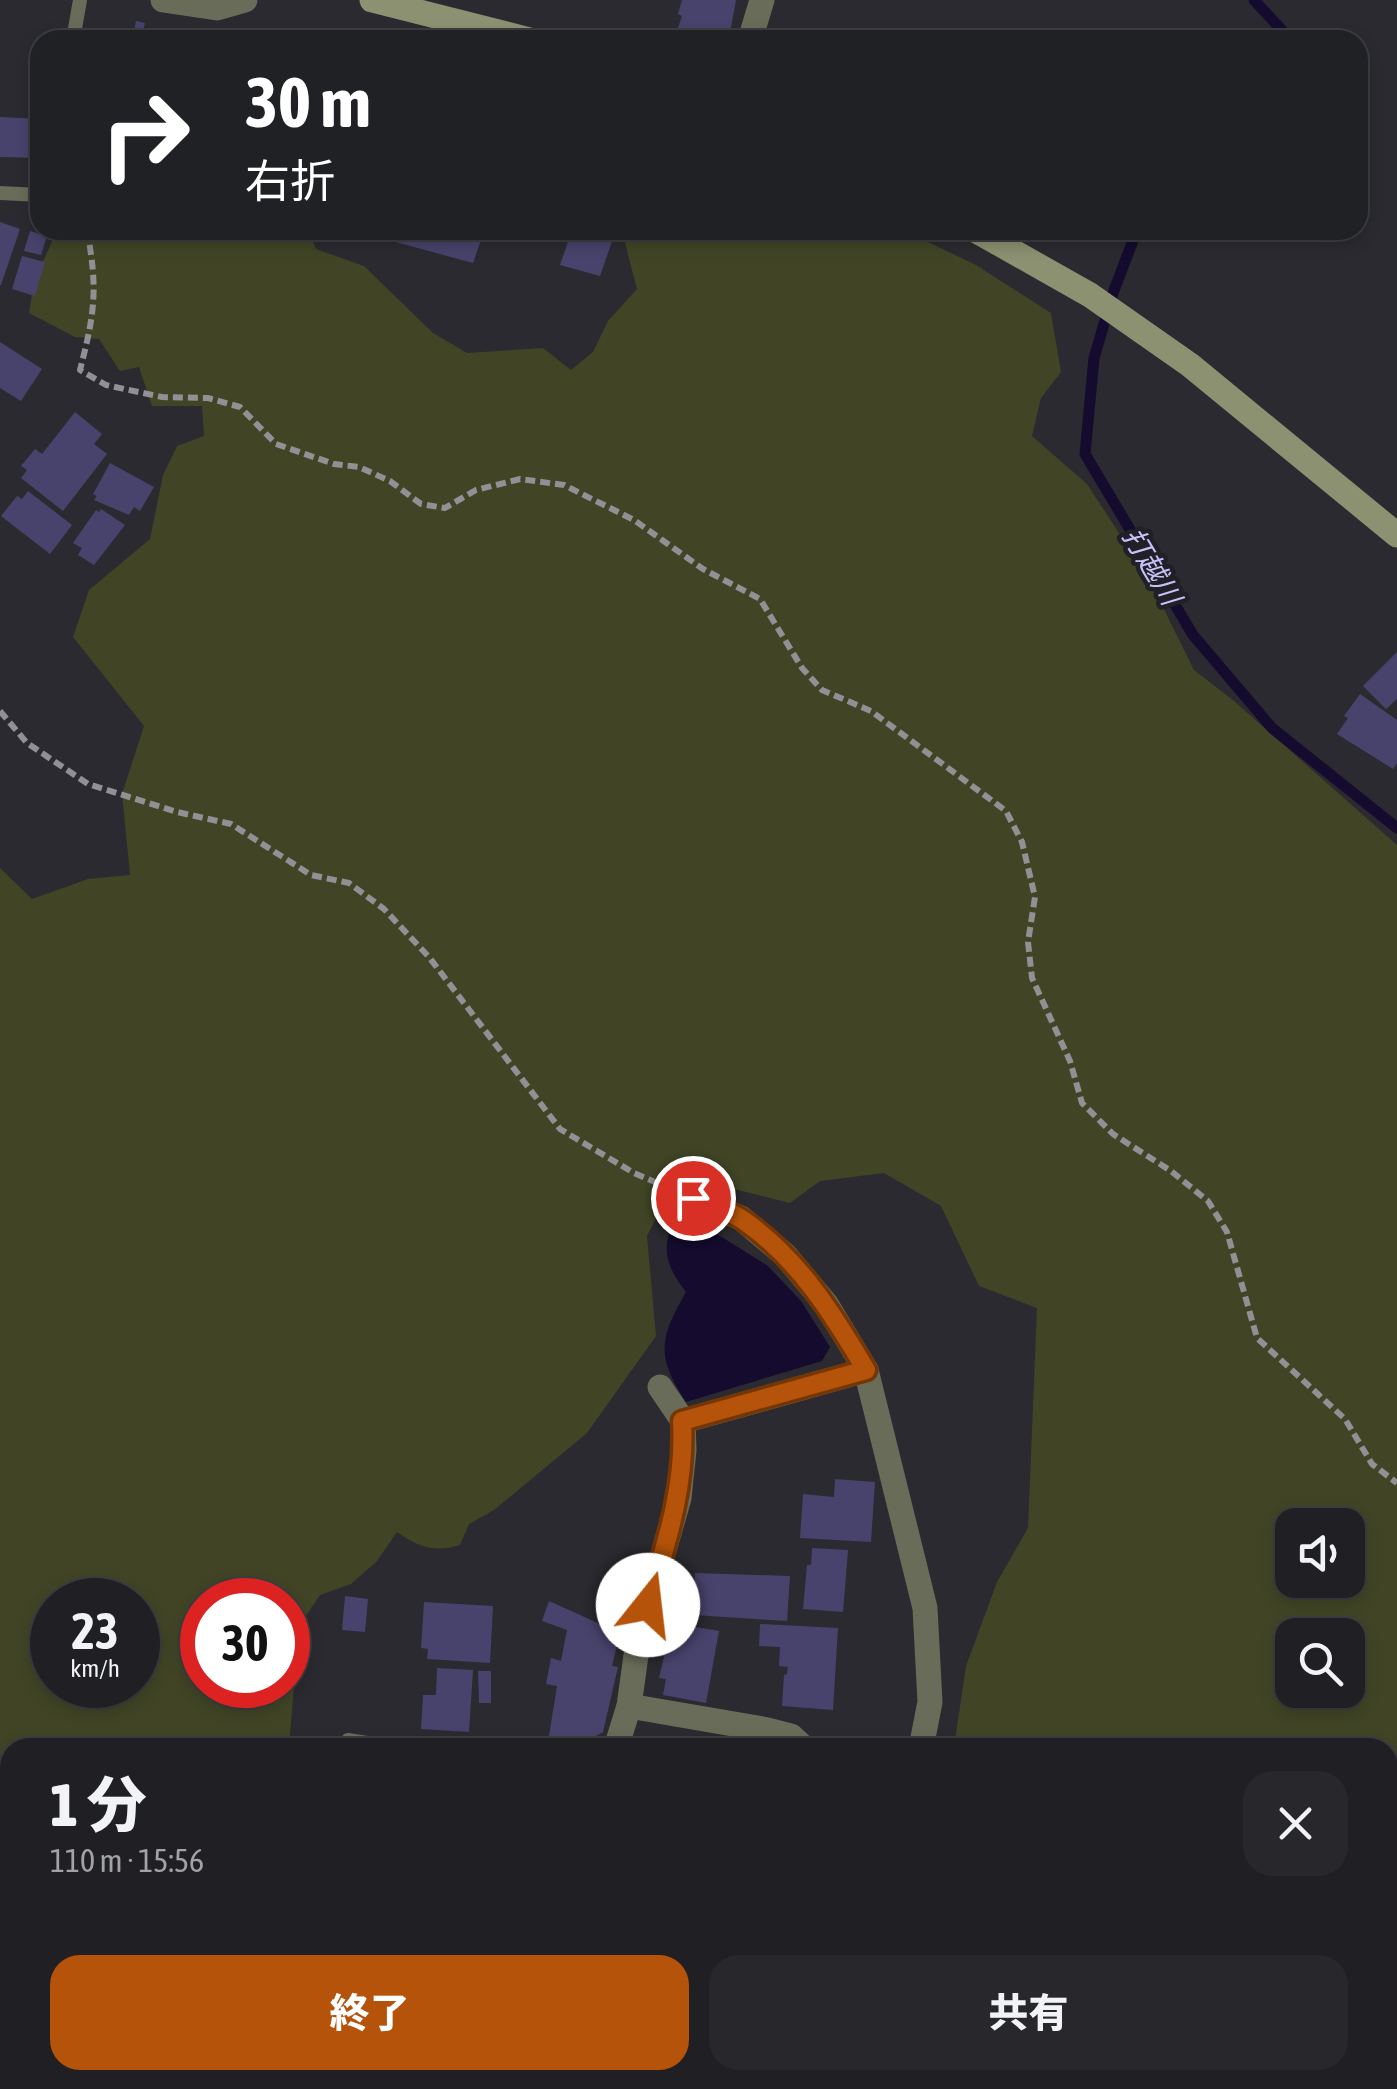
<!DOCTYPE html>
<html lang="ja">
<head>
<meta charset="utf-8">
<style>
  :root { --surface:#202024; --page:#28282c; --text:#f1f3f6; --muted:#a2a3a6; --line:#3d3e41; --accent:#b45309 }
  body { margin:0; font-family:"Asap Condensed","Noto Sans JP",sans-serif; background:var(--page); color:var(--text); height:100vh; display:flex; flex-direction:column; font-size:38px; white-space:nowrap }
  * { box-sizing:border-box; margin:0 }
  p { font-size:32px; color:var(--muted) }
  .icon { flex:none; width:55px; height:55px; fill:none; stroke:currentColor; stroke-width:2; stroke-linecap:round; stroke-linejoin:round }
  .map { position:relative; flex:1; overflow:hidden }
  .details { position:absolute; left:0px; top:1738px; width:1398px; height:352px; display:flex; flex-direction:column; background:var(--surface); border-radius:30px 30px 0 0; box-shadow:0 5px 15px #0003,0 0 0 2px var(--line) }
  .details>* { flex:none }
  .guide { position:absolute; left:30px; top:30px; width:1338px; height:210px; border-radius:30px; box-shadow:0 5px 15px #0003,0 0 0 2px var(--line); background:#202124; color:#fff; overflow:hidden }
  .controls { position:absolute; left:1275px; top:1508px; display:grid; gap:20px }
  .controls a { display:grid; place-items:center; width:90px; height:90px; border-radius:20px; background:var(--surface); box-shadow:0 5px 15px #0003,0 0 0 2px var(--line); font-size:50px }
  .speed { position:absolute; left:30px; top:1578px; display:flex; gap:20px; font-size:50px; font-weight:700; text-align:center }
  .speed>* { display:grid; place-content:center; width:130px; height:130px; border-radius:50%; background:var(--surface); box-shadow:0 5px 15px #0003,0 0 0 2px var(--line); line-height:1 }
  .speed small { font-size:25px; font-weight:400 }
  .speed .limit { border:15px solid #d22; background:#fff; color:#111 }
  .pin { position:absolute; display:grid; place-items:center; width:85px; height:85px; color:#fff; margin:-42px; border:5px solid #fff; border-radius:50%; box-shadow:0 2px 10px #0007 }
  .me { position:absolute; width:110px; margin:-55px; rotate:16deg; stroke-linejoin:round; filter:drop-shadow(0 0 8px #0008) }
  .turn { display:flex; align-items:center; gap:35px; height:210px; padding:0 50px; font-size:45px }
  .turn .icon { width:130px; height:130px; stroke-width:2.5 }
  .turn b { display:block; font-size:70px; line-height:85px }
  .round { display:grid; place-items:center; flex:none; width:105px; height:105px; border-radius:30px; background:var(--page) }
  .head { display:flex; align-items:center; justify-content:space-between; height:170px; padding:0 50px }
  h1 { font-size:60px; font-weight:800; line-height:75px }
  .action { display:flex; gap:20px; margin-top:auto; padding:20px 50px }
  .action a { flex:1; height:115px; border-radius:30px; background:var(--accent); color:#fff; font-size:40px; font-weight:800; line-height:115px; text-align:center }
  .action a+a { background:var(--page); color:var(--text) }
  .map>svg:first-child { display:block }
  .green { fill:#414526; fill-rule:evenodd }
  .water { fill:#140b2f }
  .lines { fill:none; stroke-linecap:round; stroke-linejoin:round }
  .stream { stroke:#140b2f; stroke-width:11 }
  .building { fill:#48436c }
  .path { stroke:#909095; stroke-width:6; stroke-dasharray:10 5; stroke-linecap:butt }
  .lane { stroke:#696c58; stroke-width:14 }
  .street { stroke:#696c58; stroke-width:25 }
  .secondary { stroke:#8c9171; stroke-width:25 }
  .route-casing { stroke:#753606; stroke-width:25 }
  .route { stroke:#b45309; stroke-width:18 }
  .labels { text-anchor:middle; stroke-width:9; stroke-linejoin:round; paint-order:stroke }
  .water-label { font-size:28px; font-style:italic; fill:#c7c1fa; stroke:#212026 }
</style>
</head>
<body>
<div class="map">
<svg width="1397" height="2089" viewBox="0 0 1397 2089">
  <rect width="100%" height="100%" fill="#2a2a30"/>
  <path class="green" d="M 57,230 L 308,230 L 316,249 L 364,266 L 433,333 L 467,353 L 543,348 L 571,370 L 593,352 L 608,321 L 637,289 L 625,243 L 634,230 L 903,230 L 976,265 L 1051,313 L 1061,372 L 1041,398 L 1032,436 L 1087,484 L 1149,579 L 1194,670 L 1234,701 L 1397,845 L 1397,2089 L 890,2089 L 887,2080 L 1388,2080 L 1388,1748 L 954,1747 L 966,1666 L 997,1582 L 1028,1528 L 1037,1308 L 979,1286 L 941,1206 L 884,1173 L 820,1181 L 790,1203 L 678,1175 L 647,1236 L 656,1336 L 587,1433 L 494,1510 L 469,1524 L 460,1545 C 435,1553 418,1547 397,1532 L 377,1561 L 351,1584 L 320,1595 L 299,1626 L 289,1747 L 10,1748 L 10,2080 L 462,2080 L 465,2089 L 0,2089 L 0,868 L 32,899 L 88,879 L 130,875 L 122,794 L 144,726 L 73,637 L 89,590 L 150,539 L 163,475 L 177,446 L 204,436 L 202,406 L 152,406 L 139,367 L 120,371 L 99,339 L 75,337 L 29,313 L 34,282 ZM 1292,1525 L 1348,1525 L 1348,1580 L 1292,1580 ZM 52,1600 L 138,1600 L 138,1685 L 52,1685 ZM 202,1600 L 288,1600 L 288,1685 L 202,1685 ZM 1292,1635 L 1348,1635 L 1348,1690 L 1292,1690 Z"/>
  <path class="water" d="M 677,1209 L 768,1266 L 801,1301 L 830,1347 L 822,1361 L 686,1402 C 656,1356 659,1339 686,1292 C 661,1259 663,1247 677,1209 Z"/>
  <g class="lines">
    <g class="stream">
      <path d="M 1254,0 L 1291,40"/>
      <path d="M 1137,230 L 1113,293 L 1094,358 L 1085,454 L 1193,635 L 1272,728 L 1397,828"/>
    </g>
  </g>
  <g class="building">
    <path d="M 682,0 L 736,0 L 729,38 L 674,40 L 682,16 L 678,14 Z"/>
    <path d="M 136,21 L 145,23 L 142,34 L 134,32 Z"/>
    <path d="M 0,117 L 40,119 L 40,158 L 0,157 Z"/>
    <path d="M 0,222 L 20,229 L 1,285 L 0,285 Z"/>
    <path d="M 367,230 L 472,230 L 483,234 L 473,263 L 366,234 Z"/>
    <path d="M 572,230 L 616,230 L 600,276 L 560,265 Z"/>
    <path d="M 1095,230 L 1124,230 L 1120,236 L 1115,233 L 1109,240 Z"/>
    <path d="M 30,231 L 47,236 L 41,255 L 24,251 Z"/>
    <path d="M 22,256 L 45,262 L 35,296 L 12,289 Z"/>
    <path d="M 0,342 L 42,369 L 21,401 L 0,388 Z"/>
    <path d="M 75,412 L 102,434 L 94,444 L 107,454 L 63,511 L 21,478 L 27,470 L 21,466 L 35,449 L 42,454 Z"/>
    <path d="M 110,463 L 154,487 L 140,511 L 134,507 L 129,515 L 94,500 L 97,496 L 93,494 Z"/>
    <path d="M 28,491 L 72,525 L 50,554 L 1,516 L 17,496 L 22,499 Z"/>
    <path d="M 101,509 L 125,525 L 94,565 L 78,555 L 82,548 L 73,543 L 96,510 L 99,512 Z"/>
    <path d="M 1397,652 L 1397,699 L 1386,709 L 1363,686 Z"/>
    <path d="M 1360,694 L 1397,720 L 1397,763 L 1393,769 L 1337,734 L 1348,718 L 1344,716 Z"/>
    <path d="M 835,1479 L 875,1482 L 871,1542 L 800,1538 L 803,1494 L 834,1497 Z"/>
    <path d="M 812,1548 L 848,1550 L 843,1612 L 803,1609 L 807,1565 L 811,1565 Z"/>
    <path d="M 695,1573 L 790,1576 L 787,1621 L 693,1615 Z"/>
    <path d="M 345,1596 L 368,1599 L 365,1632 L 342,1630 Z"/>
    <path d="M 549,1601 L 620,1633 L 612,1666 L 618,1667 L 603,1732 L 591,1739 L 548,1742 L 557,1686 L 546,1684 L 551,1658 L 561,1661 L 567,1630 L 542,1621 Z"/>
    <path d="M 424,1602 L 493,1606 L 490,1663 L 427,1659 L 428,1649 L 421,1648 Z"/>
    <path d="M 672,1623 L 719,1631 L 706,1703 L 663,1695 L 666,1679 L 659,1678 Z"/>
    <path d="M 760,1624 L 838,1628 L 833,1710 L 782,1706 L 784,1675 L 787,1674 L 788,1667 L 779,1666 L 780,1647 L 759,1646 Z"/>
    <path d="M 437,1668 L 473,1670 L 469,1732 L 421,1729 L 423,1695 L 436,1695 Z"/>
    <path d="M 478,1671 L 491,1671 L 491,1703 L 479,1703 Z"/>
    <path d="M 656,2080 L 708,2084 L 707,2089 L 655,2089 Z"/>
  </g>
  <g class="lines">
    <g class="path">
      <path d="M 87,230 C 98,289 95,312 80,370 L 106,385 L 162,397 L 208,398 L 240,407 L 276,444 L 334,464 L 359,467 L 390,481 L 421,504 L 445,508 L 476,490 L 520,479 L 564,485 L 634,520 L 703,569 L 760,599 L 802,668 L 822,690 L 871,711 L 1006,811 L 1022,842 L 1035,897 L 1028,942 L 1032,978 L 1070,1061 L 1082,1103 L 1113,1134 L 1171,1171 L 1208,1201 L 1227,1232 L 1257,1338 L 1345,1419 L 1372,1464 L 1397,1483"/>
      <path d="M 0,711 L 27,743 L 88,784 L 177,812 L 231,824 L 311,875 L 349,883 L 384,909 L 429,957 L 560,1129 L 634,1173 L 669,1188"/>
    </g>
    <g class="lane">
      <path d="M 73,40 L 80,0"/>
      <path d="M 0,193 L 40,195"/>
      <path d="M 348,1740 L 398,1748"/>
    </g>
    <g class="street">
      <path d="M 163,0 L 217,8 L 245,0"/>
      <path d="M 750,40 L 762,0"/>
      <path d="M 693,1198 L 741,1218 L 785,1255 L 826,1304 L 866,1370 L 925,1608 L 930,1702 L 921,1748"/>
      <path d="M 683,1421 L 866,1370"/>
      <path d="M 629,1706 L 768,1730 L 791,1736 L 804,1748"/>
      <path d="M 616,1748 L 629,1706 L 638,1641 L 679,1498 L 684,1450 L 683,1421 L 660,1387"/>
      <path d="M 799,2080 L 807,2089"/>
      <path d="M 850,2089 L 850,2080"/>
    </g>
    <g class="secondary">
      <path d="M 372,0 L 530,40"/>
      <path d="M 975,230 L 1090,295 L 1190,365 L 1397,535"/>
    </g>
  </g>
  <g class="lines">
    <defs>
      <path id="route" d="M 648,1605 C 666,1544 686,1485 682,1421 L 866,1370 C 833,1314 798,1258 743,1220 C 729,1210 709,1205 693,1198"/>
    </defs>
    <use href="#route" class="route-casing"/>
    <use href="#route" class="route"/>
  </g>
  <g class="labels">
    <g class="water-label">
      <text transform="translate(1152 566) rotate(59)" y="10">打越川</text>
    </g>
  </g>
</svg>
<div class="controls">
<a><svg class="icon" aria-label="sound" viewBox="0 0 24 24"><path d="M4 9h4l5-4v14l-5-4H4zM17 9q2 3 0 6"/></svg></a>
<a><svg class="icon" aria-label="search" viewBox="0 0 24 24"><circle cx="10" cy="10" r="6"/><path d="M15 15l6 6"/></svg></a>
</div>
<div class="speed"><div>23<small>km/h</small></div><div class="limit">30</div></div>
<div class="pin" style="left:693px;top:1198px;background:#d93025"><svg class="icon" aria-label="arrive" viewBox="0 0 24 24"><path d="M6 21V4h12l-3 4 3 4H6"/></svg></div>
<svg class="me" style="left:648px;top:1605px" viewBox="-20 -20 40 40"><circle r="19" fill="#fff"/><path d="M0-13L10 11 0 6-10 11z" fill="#b45309"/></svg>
<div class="guide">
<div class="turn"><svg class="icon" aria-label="right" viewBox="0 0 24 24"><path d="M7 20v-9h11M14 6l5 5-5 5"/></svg><div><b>30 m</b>右折</div></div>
</div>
<section class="details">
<div class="head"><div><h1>1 分</h1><p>110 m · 15:56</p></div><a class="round"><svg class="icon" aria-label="close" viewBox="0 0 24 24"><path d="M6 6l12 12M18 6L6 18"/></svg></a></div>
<div class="action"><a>終了</a><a>共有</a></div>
</section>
</div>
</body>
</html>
